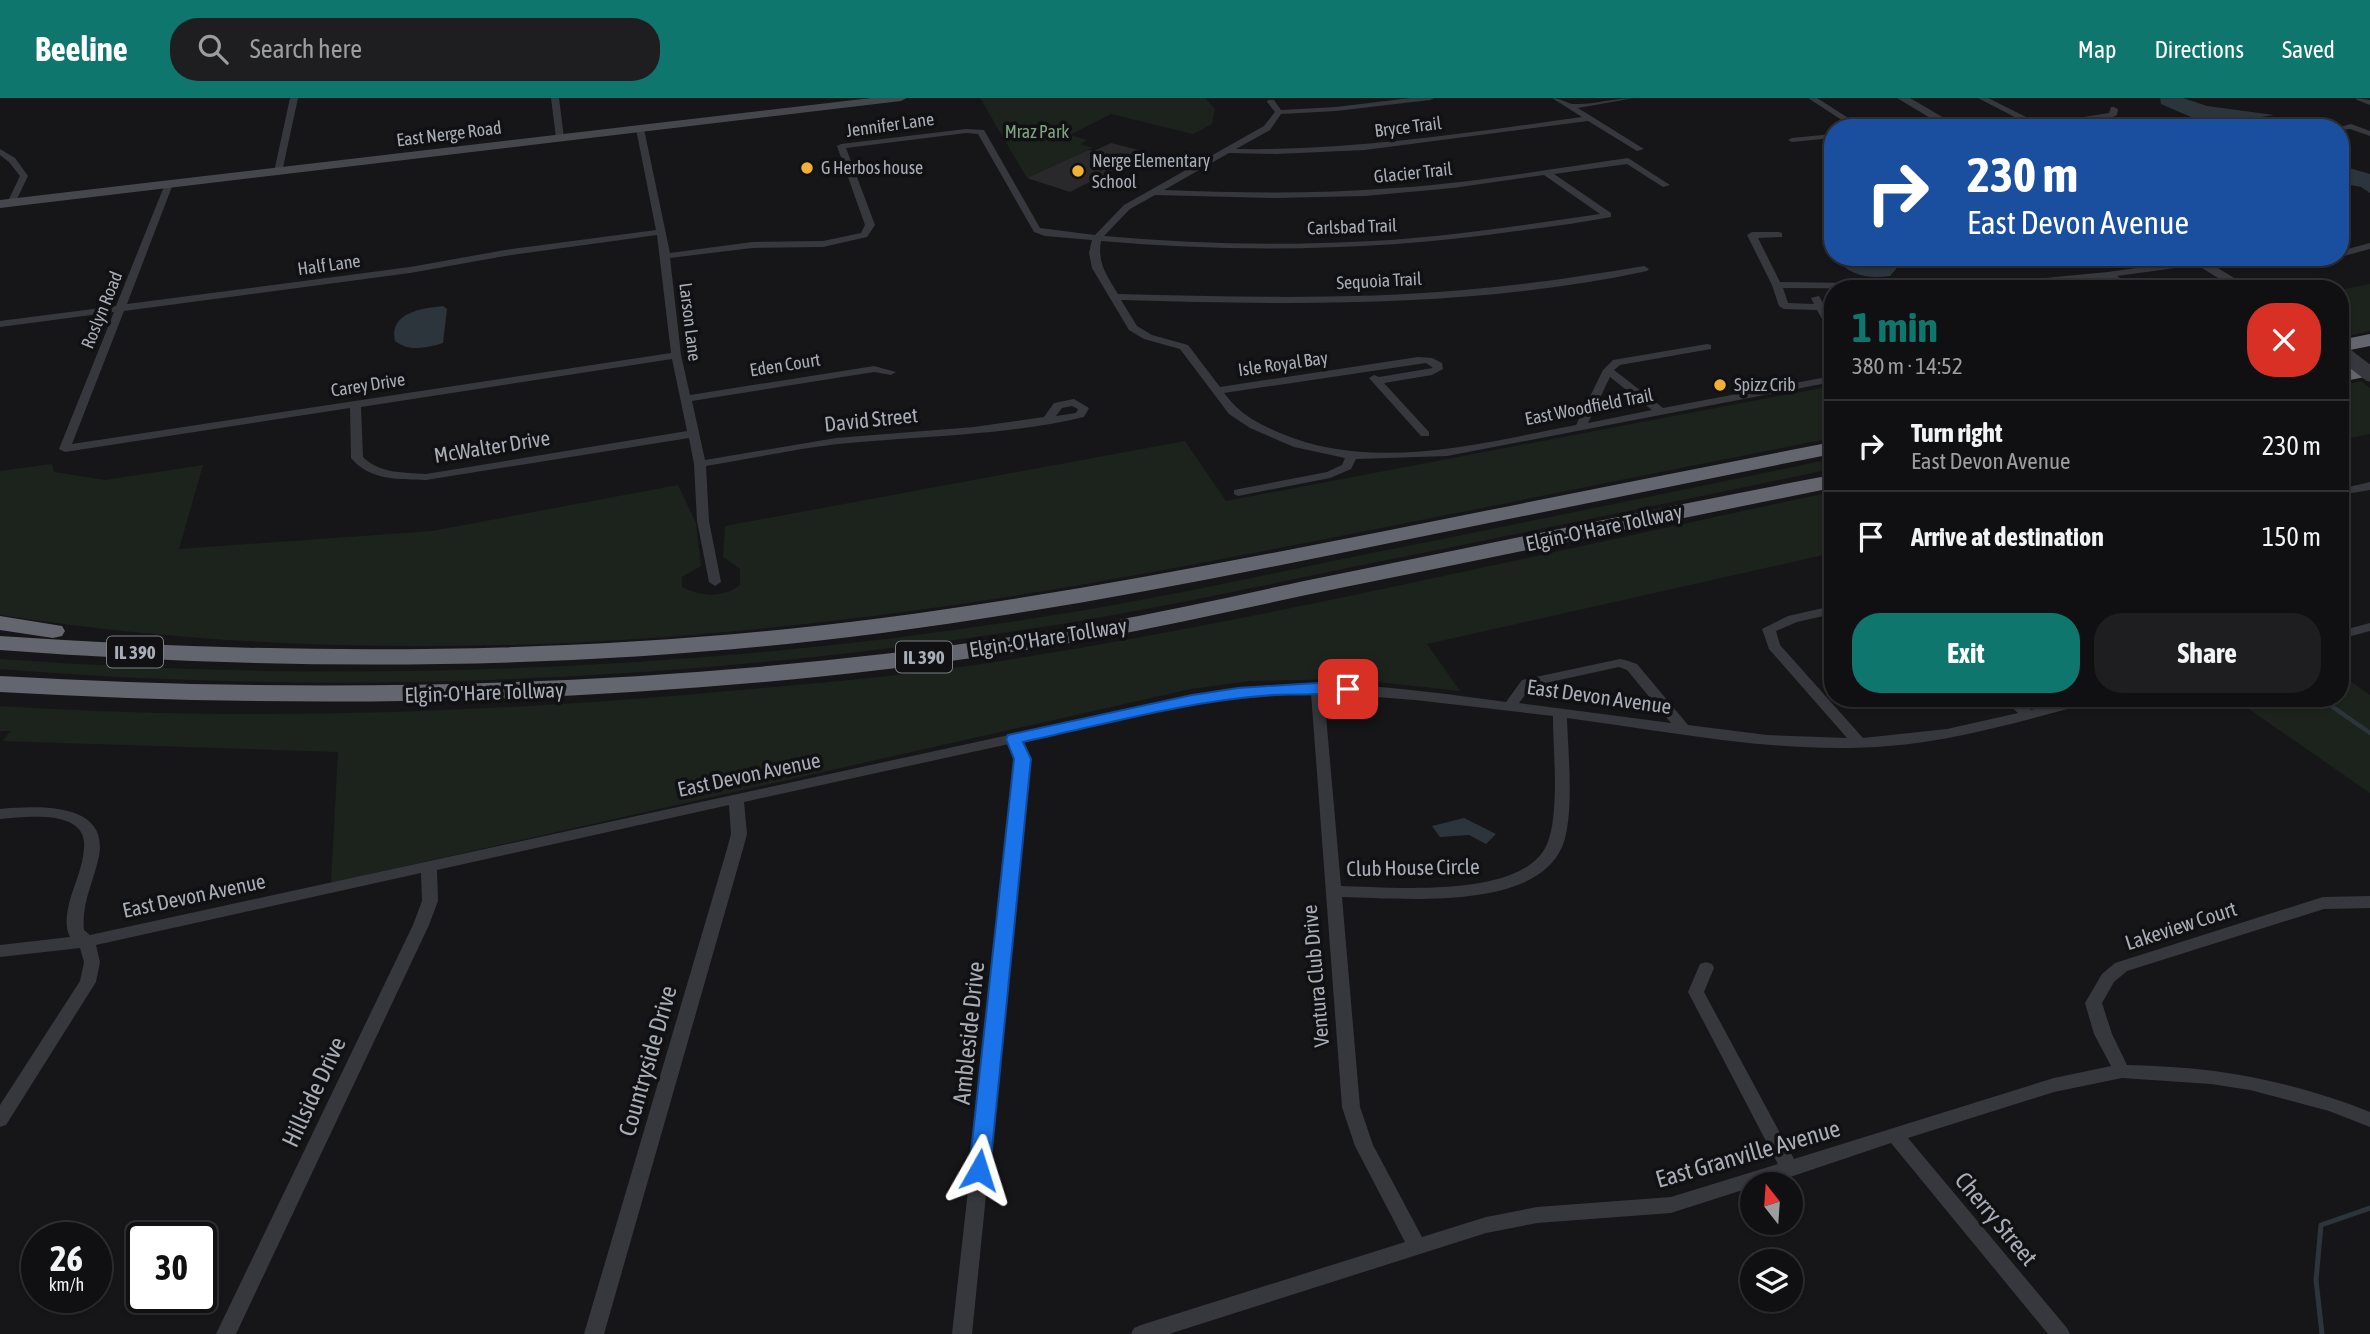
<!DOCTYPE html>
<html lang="en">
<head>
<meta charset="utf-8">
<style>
  :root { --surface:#101012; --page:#1e1e20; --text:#f1f3f6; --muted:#9c9d9f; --line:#303032; --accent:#0f766e }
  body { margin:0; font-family:"Asap Condensed",sans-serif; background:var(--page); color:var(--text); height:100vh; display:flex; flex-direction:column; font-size:26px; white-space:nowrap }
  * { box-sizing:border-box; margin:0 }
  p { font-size:23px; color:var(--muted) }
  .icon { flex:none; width:38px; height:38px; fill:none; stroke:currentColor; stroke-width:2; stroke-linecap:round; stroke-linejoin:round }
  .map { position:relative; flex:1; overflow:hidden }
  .side { position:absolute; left:1824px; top:182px; width:525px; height:427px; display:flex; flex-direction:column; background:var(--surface); border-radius:28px; box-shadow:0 2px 5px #0004,0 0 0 2px var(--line) }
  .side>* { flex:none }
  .guide { position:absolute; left:1824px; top:21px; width:525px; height:147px; border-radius:28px; box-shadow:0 2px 5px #0004,0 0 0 2px var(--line); background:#1a4fa0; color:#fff; overflow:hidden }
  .needle { width:46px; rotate:343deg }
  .controls { position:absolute; left:1740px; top:1074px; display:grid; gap:14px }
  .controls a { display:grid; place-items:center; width:63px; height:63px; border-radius:50%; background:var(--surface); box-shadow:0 2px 5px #0004,0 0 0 2px var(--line); font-size:35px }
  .speed { position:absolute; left:21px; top:1124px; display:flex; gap:14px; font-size:35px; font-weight:700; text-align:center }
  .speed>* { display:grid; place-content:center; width:91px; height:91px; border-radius:50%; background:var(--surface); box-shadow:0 2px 5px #0004,0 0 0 2px var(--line); line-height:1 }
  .speed small { font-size:18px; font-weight:400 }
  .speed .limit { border:4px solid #111; border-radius:10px; background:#fff; color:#111 }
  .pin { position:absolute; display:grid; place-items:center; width:60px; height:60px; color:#fff; margin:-30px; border-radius:14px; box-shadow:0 4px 10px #0006 }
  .me { position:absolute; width:77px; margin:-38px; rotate:6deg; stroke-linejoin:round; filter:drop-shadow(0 0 5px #0008) }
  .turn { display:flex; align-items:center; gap:24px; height:147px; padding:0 28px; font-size:32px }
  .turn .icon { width:91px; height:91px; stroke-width:2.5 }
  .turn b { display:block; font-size:49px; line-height:60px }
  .round { display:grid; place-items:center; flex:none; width:74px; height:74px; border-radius:28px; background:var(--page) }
  .overview { display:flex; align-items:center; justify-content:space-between; height:119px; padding:0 28px }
  h1 { font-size:42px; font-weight:700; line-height:52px; color:var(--accent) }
  .cta { display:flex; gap:14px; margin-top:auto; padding:14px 28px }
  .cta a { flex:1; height:80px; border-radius:28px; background:var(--accent); color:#fff; font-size:28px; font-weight:700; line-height:80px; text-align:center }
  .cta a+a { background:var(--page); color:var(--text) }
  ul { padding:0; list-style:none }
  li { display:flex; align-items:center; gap:21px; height:91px; padding:0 28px; border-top:2px solid var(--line) }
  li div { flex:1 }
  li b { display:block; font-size:26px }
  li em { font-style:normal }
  header { display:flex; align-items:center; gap:42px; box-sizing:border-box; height:98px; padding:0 35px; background:var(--accent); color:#fff }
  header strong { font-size:33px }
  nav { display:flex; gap:38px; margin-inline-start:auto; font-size:24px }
  .search { width:490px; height:63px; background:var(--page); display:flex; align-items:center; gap:18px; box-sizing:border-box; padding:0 24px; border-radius:28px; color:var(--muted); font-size:26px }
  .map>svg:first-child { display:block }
  .green { fill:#1c231d }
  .water { fill:#2c353c }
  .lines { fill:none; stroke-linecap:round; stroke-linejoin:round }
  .stream-far1 { stroke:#2c353c; stroke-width:4.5 }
  .stream { stroke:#2c353c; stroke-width:5 }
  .building { fill:#29292c }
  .minor { fill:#37383d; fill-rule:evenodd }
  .tertiary { fill:#37383d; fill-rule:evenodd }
  .secondary { fill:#45474d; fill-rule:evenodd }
  .motorway { fill:#63666e; fill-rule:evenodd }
  .tertiary-bridge { stroke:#37383d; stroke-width:15 }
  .route { fill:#1a73e8; stroke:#114b97; stroke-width:2 }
  .poi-dot { fill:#f2b134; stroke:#111113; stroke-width:2.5 }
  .labels { text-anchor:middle; stroke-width:7; stroke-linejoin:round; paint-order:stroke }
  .far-street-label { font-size:18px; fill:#a8adb8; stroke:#111113 }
  .far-park-label { font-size:18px; fill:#7fa381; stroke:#111113 }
  .far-poi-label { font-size:18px; fill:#a8adb8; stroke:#111113; text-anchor:start }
  .shield { fill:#111113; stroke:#7b7e86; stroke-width:2 }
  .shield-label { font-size:19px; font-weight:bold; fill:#a8adb8 }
  .street-label { font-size:21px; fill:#a8adb8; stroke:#111113 }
  .near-street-label { font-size:24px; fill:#a8adb8; stroke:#111113 }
</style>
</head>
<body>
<header>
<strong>Beeline</strong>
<div class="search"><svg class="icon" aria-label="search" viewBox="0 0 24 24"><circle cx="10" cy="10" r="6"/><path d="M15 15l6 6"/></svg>Search here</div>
<nav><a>Map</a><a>Directions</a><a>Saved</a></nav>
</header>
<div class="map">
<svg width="2370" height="1236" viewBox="0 0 2370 1236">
  <rect width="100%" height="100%" fill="#161618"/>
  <g class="green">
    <path d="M 980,0 L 1205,0 L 1215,11 L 1212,26 L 1193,36 L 1111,16 L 1070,37 L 1087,42 L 1080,46 L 1092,50 L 1027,80 Z"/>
    <path d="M 2370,186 L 2370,233 L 2340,240 L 2340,192 Z"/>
    <path d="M 2361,283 L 2370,290 L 2370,336 L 2340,342 L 2340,288 Z"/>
    <path d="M 1832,288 L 1832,340 C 1680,370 1528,401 1376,431 C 1224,461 1072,491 918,512 C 615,554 303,564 0,517 L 0,373 L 52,366 L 54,374 L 105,382 L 203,367 L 179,451 L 432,433 L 678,387 L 696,425 L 701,468 L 682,479 L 682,489 C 701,499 723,500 740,487 L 740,471 L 723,459 L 725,428 L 1185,343 L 1226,403 Z"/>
    <path d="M 1832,361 L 1832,371 C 1677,403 1522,435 1367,466 C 1255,489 1143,514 1029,531 C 689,583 344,599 0,571 L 0,561 C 344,586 689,574 1029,521 C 1143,504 1255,479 1367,456 C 1522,425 1677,393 1832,361 Z"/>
    <path d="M 1832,394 L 1832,455 L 1427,546 L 1460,593 L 1349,581 L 1249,583 L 1191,591 L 331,785 L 338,654 L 2,643 L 11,633 L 0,633 L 0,608 C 236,623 471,616 706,595 C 796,587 886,580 975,567 C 1263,523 1547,454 1832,394 Z"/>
    <path d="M 2340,576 L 2370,597 L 2370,695 L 2233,600 L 2340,600 Z"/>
  </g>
  <g class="water">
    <path d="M 2160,0 L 2183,0 L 2207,8 L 2274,17 L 2216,26 L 2198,22 L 2161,6 Z"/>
    <path d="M 2340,64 L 2349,70 L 2370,76 L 2370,95 L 2361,89 L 2340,85 Z"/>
    <path d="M 1835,159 L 1884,159 L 1896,166 L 1896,171 L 1890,178 C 1868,181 1849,178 1835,159 Z"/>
    <path d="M 443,208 L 447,211 L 443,245 C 427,250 409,254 395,243 C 388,214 424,210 443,208 Z"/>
    <path d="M 1464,720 L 1496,736 L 1486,746 L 1469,737 L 1440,739 L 1432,728 Z"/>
  </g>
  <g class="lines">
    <path class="stream-far1" d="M 2320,600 L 2370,635"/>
    <path class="stream" d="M 2322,1236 L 2316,1182 L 2321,1127 L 2370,1110"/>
  </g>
  <path class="building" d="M 1111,45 L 1142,53 L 1123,64 L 1127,65 L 1070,94 L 1027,80 L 1088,52 L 1094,53 Z"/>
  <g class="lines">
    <g class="minor">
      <path d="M 290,0 L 298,0 L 282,74 L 278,77 L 274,74 Z"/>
      <path d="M 551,0 L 559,0 L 564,40 L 560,42 L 556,40 Z"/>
      <path d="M 1410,0 L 1434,0 L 1430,2 L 1336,13 L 1281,16 L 1270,32 L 1236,51 C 1353,53 1467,35 1582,19 L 1552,0 C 1561,0 1567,6 1574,6 C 1592,7 1614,0 1634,0 L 1578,10 L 1644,51 L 1637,53 L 1588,23 L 1365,52 L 1276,56 L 1229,55 L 1164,92 C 1241,95 1318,96 1394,90 C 1473,85 1550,71 1628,60 L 1670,87 L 1663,89 L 1627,66 L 1554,76 L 1611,115 L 1611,119 C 1580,125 1548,129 1516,133 C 1378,153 1240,155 1101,143 C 1097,165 1107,178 1118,196 C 1233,199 1349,202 1464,192 C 1525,187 1584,178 1644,168 L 1649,171 L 1647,173 C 1475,210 1296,207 1121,202 L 1137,228 L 1152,237 L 1188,247 L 1220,289 L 1418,259 L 1432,260 L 1442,265 L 1443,271 L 1432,277 L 1384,285 L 1429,334 L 1429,338 L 1421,338 L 1369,280 L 1374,277 L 1379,279 L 1433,270 L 1426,265 L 1224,295 C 1241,317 1255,324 1280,335 C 1373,375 1481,345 1576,327 L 1603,272 L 1613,262 L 1707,246 L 1711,247 L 1711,251 L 1620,267 L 1614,272 L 1663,310 L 1832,278 L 1832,284 L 1447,358 L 1356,361 L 1351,371 L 1330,380 L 1238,398 L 1234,396 L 1234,392 L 1327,374 L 1342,367 L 1345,360 L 1294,349 L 1250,330 L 1229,316 L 1180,251 L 1144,241 L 1129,232 L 1092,170 L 1089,155 L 1092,142 L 1045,138 L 1034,134 L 978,36 L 966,35 L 846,50 L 875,127 L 867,139 L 823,149 L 752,150 L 670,160 L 681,257 L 690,297 L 874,268 L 896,274 L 891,277 L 874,274 L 692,303 L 705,362 L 836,340 L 974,329 L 1044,319 L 1054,305 L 1074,301 L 1089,310 L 1084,319 C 1004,338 920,338 838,346 C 794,351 750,361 706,368 L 709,423 L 721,484 L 715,488 L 709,484 L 697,423 L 694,366 L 689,340 L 426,382 C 399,381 370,383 351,360 L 350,310 L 65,354 L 59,351 L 114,214 L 0,229 L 0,223 L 116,208 L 165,86 L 169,83 L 173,86 L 127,206 L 410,169 L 505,152 L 656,132 L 636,31 L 640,29 L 644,31 L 670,155 L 752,144 L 823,143 L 861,135 L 865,127 L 837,48 L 841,46 L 966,31 L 984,32 L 1040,130 L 1095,137 L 1124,107 L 1264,28 L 1275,14 L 1267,4 L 1268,2 L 1274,2 L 1281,12 L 1336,9 ZM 1544,77 L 1600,116 C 1517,128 1434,141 1350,144 C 1268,148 1186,145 1104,138 L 1130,111 L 1155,97 L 1275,100 L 1365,98 L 1453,90 ZM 657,137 L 671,255 L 72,346 L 124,213 L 410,175 L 505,158 ZM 672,261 L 687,333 L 426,376 C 403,374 380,376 363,359 L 361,309 ZM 1610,279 L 1652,312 L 1588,325 ZM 1072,308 L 1078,311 L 1076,315 L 1056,318 L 1062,310 Z"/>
      <path d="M 1808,0 L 1817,0 L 1864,30 L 1854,30 Z"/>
      <path d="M 1978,0 L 1988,0 L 2040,26 L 2109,15 L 2111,9 L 2114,9 L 2118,11 L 2117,17 L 2113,19 L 2046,30 L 2025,30 L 2030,27 Z"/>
      <path d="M 2356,0 L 2370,2 L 2370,7 L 2357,2 Z"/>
      <path d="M 2351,26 L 2370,33 L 2370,38 L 2350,31 L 2340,32 L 2340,30 L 2336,30 Z"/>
      <path d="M 1832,36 L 1832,40 L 1792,44 L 1788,42 L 1792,40 Z"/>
      <path d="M 0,51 L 15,60 L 28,78 L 15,105 L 11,108 L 7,105 L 20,78 L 9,64 L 0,57 Z"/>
      <path d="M 1779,134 L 1782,135 L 1782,139 L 1758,140 L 1780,184 L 1922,186 L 2014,183 L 2108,174 L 2212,159 L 2324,159 L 2290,166 L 2219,164 L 2117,178 L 2137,191 L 2125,191 L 2106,180 L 2014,189 L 1957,191 L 1783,190 L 1788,205 L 1814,206 L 1811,200 L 1819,198 L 1832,221 L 1832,233 L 1828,232 L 1817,212 L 1784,211 L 1779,208 L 1772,187 L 1747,137 L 1752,134 Z"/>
      <path d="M 2370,145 L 2370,151 L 2340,159 L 2340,153 Z"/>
      <path d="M 2370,384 L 2370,392 L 2340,397 L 2340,391 Z"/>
      <path d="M 1832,508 L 1832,516 L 1797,524 L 1776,533 L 1780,547 L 1863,640 L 1947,631 L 2018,615 L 2001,600 L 2017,600 L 2031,612 L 2075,600 L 2099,600 L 2097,603 C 2029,621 1960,642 1889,648 C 1782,657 1673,634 1567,620 C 1568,654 1575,718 1562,749 C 1534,814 1400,800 1342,799 L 1360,1009 L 1373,1047 L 1422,1139 L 1486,1119 L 1537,1109 L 1671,1099 L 1778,1066 L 1688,894 L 1700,866 L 1706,864 L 1712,866 L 1714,870 L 1704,894 L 1794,1061 L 2054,980 L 2111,968 L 2094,936 L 2085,905 L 2102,876 L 2115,865 L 2323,799 L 2370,798 L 2370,810 L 2324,811 L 2127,873 L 2114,884 L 2102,905 L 2112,936 L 2127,967 C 2156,968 2185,969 2214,973 C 2267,980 2320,994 2370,1014 L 2370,1029 L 2329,1013 L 2250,992 L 2211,986 L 2122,980 L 2054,994 L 1908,1040 L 2067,1230 L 2070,1236 L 2048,1236 L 1891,1045 L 1790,1079 L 1752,1087 L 1752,1089 L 1671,1115 L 1537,1125 L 1486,1135 L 1169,1236 L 1131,1236 L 1134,1230 L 1141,1227 L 1405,1144 L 1355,1048 L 1342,1009 L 1311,595 L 1192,605 L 1022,643 L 1030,661 L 972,1236 L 952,1236 L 1016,661 L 1009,646 L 744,704 L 747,736 L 743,751 L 604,1236 L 584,1236 L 727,751 L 731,736 L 729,707 L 437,772 L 438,803 L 429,827 L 236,1236 L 216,1236 L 413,827 L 422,803 L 421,775 L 96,847 L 100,864 L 96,884 L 6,1027 L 0,1029 L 0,1007 L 80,883 L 84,864 L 80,850 L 0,859 L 0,847 L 70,839 C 64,828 67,814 70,802 C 75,785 83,768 84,750 C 88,710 25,719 0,721 L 0,711 C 35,708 109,703 99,758 C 94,783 81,806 84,832 L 90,837 L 1192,597 C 1243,590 1295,584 1346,587 C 1400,589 1453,597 1506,604 L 1522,582 L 1620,561 L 1625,562 L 1637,566 L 1688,627 L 1767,637 L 1847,640 L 1769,551 L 1762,531 L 1788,518 ZM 1619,569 L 1627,572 L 1671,625 L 1519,605 L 1532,588 ZM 1324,595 L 1415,602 L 1553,618 C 1553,653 1560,715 1547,746 C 1524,802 1390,789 1341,788 Z"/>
      <path d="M 2370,525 L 2370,533 L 2340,541 L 2340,533 Z"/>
    </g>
    <g class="tertiary">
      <path d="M 1897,0 L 1910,0 L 1961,30 L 1947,30 Z"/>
      <path d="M 2184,159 L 2200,159 L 2252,191 L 2236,191 Z"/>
    </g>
    <path class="secondary" d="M 871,0 L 907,0 L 901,3 L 0,110 L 0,102 Z"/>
    <g class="motorway">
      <path d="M 2370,236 L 2370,248 L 2340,254 L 2340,242 Z"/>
      <path d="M 2370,266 L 2370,278 L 2340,284 L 2340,272 Z"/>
      <path d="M 1832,344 L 1832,356 C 1683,386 1534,416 1385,446 C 1218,480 1051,513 882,535 C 589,573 294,574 0,552 L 0,538 C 294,558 589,558 882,520 C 1051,498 1218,466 1385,433 C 1534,403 1683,373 1832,344 Z"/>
      <path d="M 1832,377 L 1832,390 C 1668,423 1504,457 1340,490 C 1258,507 1176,526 1094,541 C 733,603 365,615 0,594 L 0,578 C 365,599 733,587 1094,526 C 1164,514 1234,498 1304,483 C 1480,448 1656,410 1832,377 Z"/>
      <path d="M 0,518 L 62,528 L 65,533 L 62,538 L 53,540 L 0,532 Z"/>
    </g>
    <path class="tertiary-bridge" d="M 2340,253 L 2370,276"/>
  </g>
  <path class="route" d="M 1317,585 L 1348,586 L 1356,591 C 1349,598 1287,596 1272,597 C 1188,603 1106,626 1023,644 L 1031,661 L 990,1072 L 987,1078 L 979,1081 L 972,1078 L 969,1072 L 1014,661 L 1006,641 L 1008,637 L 1192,597 L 1238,590 Z"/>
  <g class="poi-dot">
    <circle cx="807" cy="70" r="7"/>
    <circle cx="1078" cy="73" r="7"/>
    <circle cx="1720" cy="287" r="7"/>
  </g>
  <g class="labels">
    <g class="far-street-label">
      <text transform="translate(890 27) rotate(-8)" y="6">Jennifer Lane</text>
      <text transform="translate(1408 29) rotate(-7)" y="6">Bryce Trail</text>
      <text transform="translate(449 36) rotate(-7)" y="6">East Nerge Road</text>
      <text transform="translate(1413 75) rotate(-6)" y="6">Glacier Trail</text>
      <text transform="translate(1352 129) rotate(-2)" y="6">Carlsbad Trail</text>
      <text transform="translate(329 167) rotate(-8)" y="6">Half Lane</text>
      <text transform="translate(1379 183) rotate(-3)" y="6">Sequoia Trail</text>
      <text transform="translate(102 212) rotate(-68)" y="6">Roslyn Road</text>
      <text transform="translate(690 224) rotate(83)" y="6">Larson Lane</text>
      <text transform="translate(1283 266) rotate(-8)" y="6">Isle Royal Bay</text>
      <text transform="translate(785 267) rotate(-9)" y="6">Eden Court</text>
      <text transform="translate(368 287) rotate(-9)" y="6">Carey Drive</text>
      <text transform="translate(1589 309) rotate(-11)" y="6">East Woodfield Trail</text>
    </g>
    <g class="far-park-label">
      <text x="1037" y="40">Mraz Park</text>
    </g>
    <g class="far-poi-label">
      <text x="1092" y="69">Nerge Elementary<tspan x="1092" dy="21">School</tspan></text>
      <text x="821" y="76">G Herbos house</text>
      <text x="1734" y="293">Spizz Crib</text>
    </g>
    <g class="shield">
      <rect x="107" y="538.5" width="56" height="31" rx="5"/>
      <rect x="896" y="543.5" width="56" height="31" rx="5"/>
    </g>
    <g class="shield-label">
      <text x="135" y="561">IL 390</text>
      <text x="924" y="566">IL 390</text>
    </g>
    <g class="street-label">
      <text transform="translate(871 322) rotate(-6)" y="7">David Street</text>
      <text transform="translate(492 349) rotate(-9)" y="7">McWalter Drive</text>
      <text transform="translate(1604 430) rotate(-12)" y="7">Elgin-O'Hare Tollway</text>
      <text transform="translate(1048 540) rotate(-9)" y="7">Elgin-O'Hare Tollway</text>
      <text transform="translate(484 595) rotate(-2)" y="7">Elgin-O'Hare Tollway</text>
      <text transform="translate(1599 599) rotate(8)" y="7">East Devon Avenue</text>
      <text transform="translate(749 677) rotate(-12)" y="7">East Devon Avenue</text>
      <text transform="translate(1413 770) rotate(-1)" y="7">Club House Circle</text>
      <text transform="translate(194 798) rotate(-12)" y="7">East Devon Avenue</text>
      <text transform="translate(2181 828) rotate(-18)" y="7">Lakeview Court</text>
      <text transform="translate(1316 878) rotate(-95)" y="7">Ventura Club Drive</text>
    </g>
    <g class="near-street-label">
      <text transform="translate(969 935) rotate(-84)" y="8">Ambleside Drive</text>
      <text transform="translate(648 963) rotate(-74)" y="8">Countryside Drive</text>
      <text transform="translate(314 994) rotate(-65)" y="8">Hillside Drive</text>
      <text transform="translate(1748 1056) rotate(-16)" y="8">East Granville Avenue</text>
      <text transform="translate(1996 1121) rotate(50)" y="8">Cherry Street</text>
    </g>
  </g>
</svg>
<div class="controls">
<a><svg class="needle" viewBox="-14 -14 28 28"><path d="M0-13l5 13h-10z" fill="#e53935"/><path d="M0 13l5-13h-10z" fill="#9c9d9f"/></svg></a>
<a><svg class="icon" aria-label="layers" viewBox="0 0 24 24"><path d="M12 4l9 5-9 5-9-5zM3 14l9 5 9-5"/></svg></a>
</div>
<div class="speed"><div>26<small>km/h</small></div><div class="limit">30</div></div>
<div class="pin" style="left:1348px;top:591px;background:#d93025"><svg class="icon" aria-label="arrive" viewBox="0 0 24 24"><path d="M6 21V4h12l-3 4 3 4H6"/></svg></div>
<svg class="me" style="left:979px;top:1072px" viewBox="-20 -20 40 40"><path d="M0-17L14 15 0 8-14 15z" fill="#1a73e8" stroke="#fff" stroke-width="4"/></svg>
<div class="guide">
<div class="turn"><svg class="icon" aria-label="right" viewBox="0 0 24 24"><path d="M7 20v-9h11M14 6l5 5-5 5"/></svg><div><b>230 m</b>East Devon Avenue</div></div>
</div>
<section class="side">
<div class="overview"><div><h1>1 min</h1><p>380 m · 14:52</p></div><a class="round" style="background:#d93025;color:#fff"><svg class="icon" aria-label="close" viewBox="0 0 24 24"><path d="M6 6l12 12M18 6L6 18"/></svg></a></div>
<ul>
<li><svg class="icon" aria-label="right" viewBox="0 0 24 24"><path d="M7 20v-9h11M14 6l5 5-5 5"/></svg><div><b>Turn right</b><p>East Devon Avenue</p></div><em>230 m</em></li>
<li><svg class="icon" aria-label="arrive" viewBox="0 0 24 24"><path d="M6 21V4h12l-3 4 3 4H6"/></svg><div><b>Arrive at destination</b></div><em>150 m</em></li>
</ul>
<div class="cta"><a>Exit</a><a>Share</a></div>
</section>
</div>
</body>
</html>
